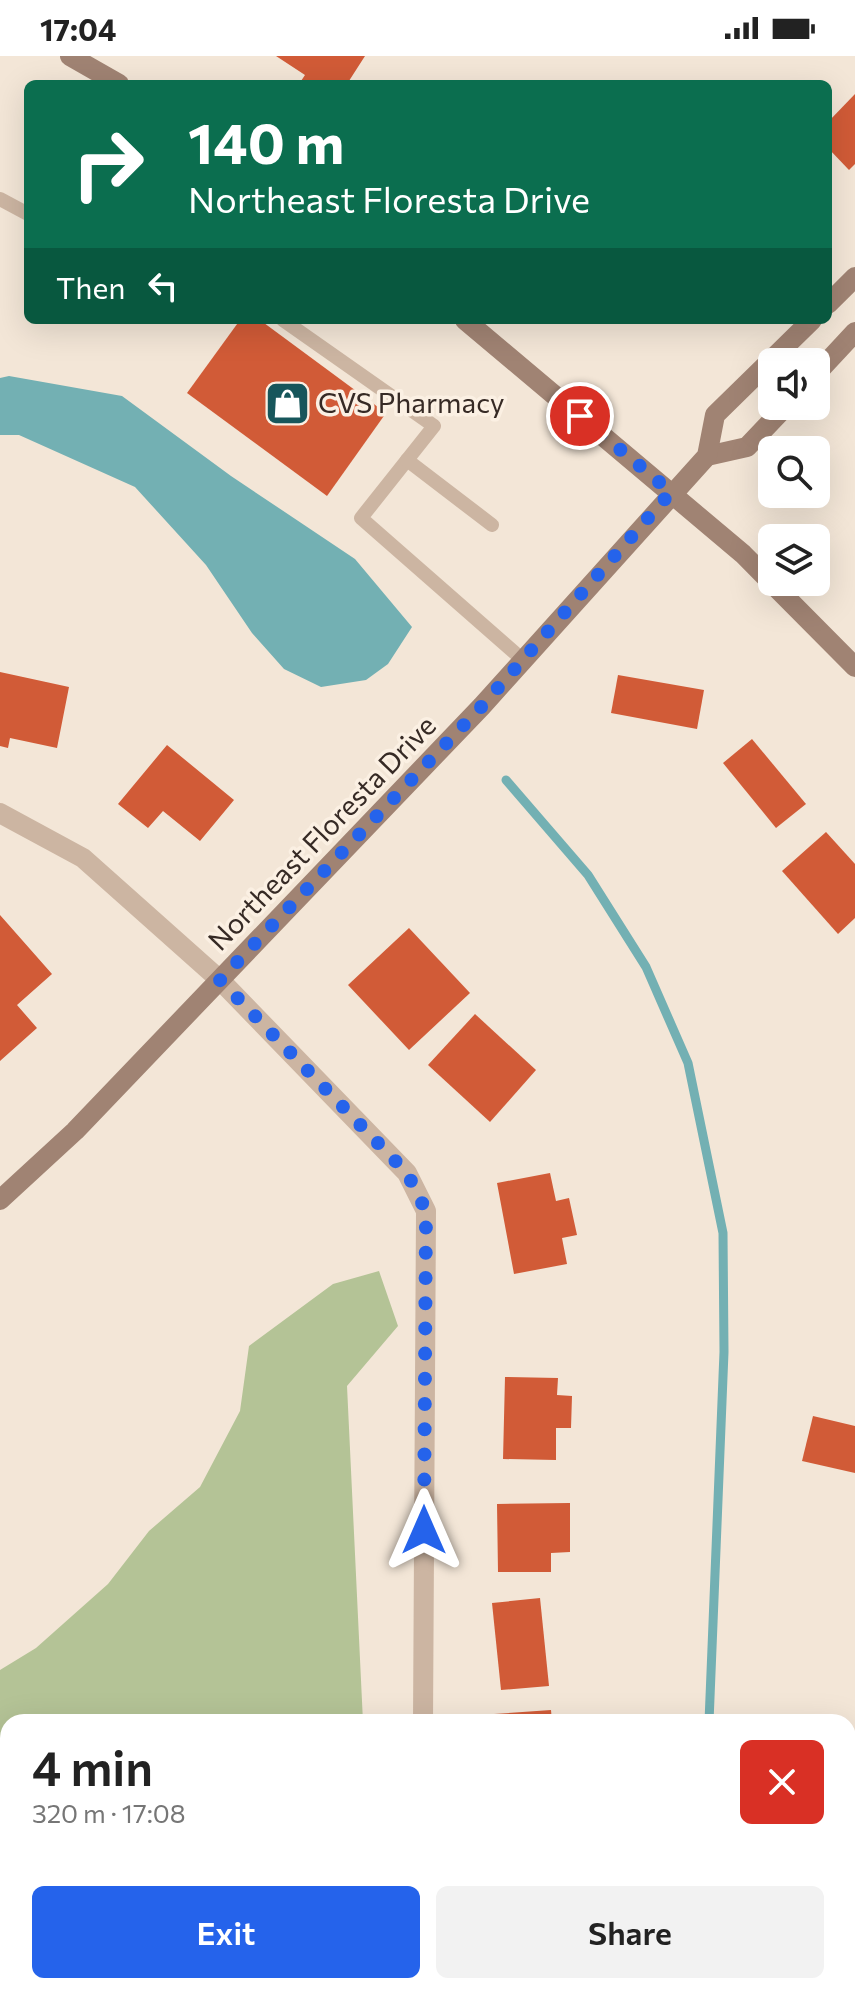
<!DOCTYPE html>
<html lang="en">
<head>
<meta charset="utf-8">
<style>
  :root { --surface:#fff; --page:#f2f2f2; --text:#222; --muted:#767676; --accent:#2563eb }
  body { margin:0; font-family:Commissioner,sans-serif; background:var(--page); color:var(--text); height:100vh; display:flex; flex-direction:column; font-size:30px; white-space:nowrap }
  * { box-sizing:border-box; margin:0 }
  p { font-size:26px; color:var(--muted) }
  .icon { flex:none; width:44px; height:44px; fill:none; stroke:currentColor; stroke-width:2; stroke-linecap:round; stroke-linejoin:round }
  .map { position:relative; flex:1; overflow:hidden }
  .drawer { position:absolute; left:0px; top:1658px; width:856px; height:280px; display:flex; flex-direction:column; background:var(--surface); border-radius:24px 24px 0 0; box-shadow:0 8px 32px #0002 }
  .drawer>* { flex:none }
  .hud { position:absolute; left:24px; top:24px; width:808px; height:244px; border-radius:12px; box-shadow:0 8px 32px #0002; background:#0b6e4f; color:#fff; overflow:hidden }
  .buttons { position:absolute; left:758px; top:292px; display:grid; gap:16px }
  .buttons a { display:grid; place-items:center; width:72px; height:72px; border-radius:12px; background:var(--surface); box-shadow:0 8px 32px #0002; font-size:40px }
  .pin { position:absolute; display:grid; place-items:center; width:68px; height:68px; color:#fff; margin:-34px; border:4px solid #fff; border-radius:50%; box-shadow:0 2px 8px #0007 }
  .me { position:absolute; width:88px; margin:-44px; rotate:0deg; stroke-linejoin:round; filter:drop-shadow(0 0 6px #0008) }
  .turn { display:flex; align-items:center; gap:28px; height:168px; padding:0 32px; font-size:36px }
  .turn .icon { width:104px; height:104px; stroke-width:2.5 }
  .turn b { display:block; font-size:56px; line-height:68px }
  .then { display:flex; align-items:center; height:76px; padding:0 32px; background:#0003; gap:16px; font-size:30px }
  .round { display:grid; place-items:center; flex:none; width:84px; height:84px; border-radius:12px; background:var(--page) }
  .summary { display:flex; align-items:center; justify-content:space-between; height:136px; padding:0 32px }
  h1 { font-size:48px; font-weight:600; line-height:60px }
  .primary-button { display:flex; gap:16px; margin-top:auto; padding:16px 32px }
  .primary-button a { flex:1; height:92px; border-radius:12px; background:var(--accent); color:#fff; font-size:32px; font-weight:600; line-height:92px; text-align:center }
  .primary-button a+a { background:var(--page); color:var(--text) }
  .status { display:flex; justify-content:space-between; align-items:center; height:56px; padding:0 40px; background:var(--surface); direction:ltr }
  .status svg { height:22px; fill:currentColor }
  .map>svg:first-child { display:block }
  .green { fill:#b4c396 }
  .water { fill:#73b0b3 }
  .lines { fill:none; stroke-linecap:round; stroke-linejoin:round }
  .stream { stroke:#73b0b3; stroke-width:9 }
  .building { fill:#d15b37 }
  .lane { stroke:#ccb5a2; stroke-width:14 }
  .street { stroke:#ccb5a2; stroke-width:20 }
  .secondary { stroke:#a08373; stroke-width:20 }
  .route { stroke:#2563eb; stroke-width:14; stroke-dasharray:0 25.2 }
  .labels { text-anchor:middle; stroke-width:7; stroke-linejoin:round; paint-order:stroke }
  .poi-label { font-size:28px; fill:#362a25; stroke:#fbf0e3; text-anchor:start }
  .street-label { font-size:28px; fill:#362a25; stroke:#fbf0e3 }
</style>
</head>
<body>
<div class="status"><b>17:04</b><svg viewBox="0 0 49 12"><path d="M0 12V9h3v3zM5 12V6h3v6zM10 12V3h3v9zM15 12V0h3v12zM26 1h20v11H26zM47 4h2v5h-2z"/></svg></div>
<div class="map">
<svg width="855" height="1938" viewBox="0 0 855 1938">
  <rect width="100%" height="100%" fill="#f3e6d7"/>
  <path class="green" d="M 379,1215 L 398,1270 L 347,1330 L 363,1666 L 8,1666 L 8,1930 L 205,1930 L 205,1938 L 0,1938 L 0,1614 L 36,1592 L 108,1528 L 149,1475 L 200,1431 L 240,1355 L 249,1290 L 333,1228 Z"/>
  <path class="water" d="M 9,320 L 122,340 L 231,420 L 355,503 L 412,571 L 388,608 L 366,624 L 321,631 L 284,613 L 252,577 L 206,509 L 135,431 L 19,379 L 0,379 L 0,322 Z"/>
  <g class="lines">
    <g class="stream">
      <path d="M 506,724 L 588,819 L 646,911 L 688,1007 L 723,1177 L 724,1296 L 709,1666"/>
      <path d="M 697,1938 L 697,1930"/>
    </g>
  </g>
  <g class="building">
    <path d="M 276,0 L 365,0 L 347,28 L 299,28 L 305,19 Z"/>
    <path d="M 855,38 L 855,108 L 849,114 L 828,92 L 828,66 Z"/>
    <path d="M 240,264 L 260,264 L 386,357 L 327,440 L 187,337 Z"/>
    <path d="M 0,616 L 69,631 L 57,692 L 10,682 L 8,692 L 0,690 Z"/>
    <path d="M 618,619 L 704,634 L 697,673 L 611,657 Z"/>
    <path d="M 752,683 L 806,748 L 776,772 L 723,707 Z"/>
    <path d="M 167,689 L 234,744 L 200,785 L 163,755 L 148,772 L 118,748 Z"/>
    <path d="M 826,776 L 855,808 L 855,862 L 838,878 L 782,815 Z"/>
    <path d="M 0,859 L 52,918 L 17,949 L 37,972 L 0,1005 Z"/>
    <path d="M 409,872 L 470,937 L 409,994 L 348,929 Z"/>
    <path d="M 475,958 L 536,1014 L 490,1066 L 428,1009 Z"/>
    <path d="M 550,1117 L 556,1145 L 569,1142 L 577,1179 L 562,1182 L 567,1208 L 514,1218 L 497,1127 Z"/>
    <path d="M 505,1321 L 558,1322 L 557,1339 L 572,1340 L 571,1372 L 556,1372 L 556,1404 L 503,1403 Z"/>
    <path d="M 813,1360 L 855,1370 L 855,1417 L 802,1405 Z"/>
    <path d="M 570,1447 L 570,1496 L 551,1497 L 551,1516 L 498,1516 L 497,1448 Z"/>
    <path d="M 540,1542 L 549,1630 L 501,1634 L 492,1547 Z"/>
    <path d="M 551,1654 L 552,1666 L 495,1666 L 494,1658 Z"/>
    <path d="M 855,1817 L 855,1840 L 848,1841 L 848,1818 Z"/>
    <path d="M 848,1889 L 855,1889 L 855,1938 L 826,1938 L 826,1930 L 848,1930 Z"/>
    <path d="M 494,1930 L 540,1930 L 540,1938 L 495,1938 Z"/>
  </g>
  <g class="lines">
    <g class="lane">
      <path d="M 0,143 L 28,158"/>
      <path d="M 283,264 L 434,370 L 361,462 L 523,604"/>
      <path d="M 407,404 L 492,469"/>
    </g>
    <g class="street">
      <path d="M 0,757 L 83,802 L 220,924 L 407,1117 L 426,1155 L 423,1666"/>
      <path d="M 421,1938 L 421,1930"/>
    </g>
    <g class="secondary">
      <path d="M 70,0 L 119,28"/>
      <path d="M 828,248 L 855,221"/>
      <path d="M 465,264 L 743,498 L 855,611"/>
      <path d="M 816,318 L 855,276"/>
      <path d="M 707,400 L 747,391 L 786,350"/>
      <path d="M 0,1144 L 75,1075 L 482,650 L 707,400 L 715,359 L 812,264"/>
    </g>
  </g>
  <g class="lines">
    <path class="route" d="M 424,1474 L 426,1155 L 407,1117 L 220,924 L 482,650 L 671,436 L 580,360"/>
  </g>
  <defs>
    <symbol id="shop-square" viewBox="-11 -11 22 22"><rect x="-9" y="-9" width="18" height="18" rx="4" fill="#17565b" stroke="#fbf0e3"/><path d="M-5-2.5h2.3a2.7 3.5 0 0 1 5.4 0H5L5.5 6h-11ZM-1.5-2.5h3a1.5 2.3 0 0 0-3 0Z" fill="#fff"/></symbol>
  </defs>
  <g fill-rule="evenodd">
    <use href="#shop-square" x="262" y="322" width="51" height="51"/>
  </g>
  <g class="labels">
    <g class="poi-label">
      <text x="318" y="357">CVS Pharmacy</text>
    </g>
    <g class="street-label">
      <text transform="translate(322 777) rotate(-46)" y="10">Northeast Floresta Drive</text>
    </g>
  </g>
</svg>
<div class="buttons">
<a><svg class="icon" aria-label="sound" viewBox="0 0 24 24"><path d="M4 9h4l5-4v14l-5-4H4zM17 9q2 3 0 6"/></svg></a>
<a><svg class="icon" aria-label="search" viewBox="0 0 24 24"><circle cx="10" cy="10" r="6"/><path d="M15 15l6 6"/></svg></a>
<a><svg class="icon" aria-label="layers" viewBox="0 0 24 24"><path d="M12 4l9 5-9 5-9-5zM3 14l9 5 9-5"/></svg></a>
</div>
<div class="pin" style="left:580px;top:360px;background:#d93025"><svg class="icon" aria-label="arrive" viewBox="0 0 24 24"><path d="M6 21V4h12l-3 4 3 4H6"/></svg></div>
<svg class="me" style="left:424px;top:1474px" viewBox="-20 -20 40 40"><path d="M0-17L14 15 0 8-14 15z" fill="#2563eb" stroke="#fff" stroke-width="4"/></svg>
<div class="hud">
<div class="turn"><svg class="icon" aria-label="right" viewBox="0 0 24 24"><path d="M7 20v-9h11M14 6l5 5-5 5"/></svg><div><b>140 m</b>Northeast Floresta Drive</div></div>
<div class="then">Then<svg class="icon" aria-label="left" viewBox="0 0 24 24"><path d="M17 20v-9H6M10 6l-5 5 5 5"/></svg></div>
</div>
<section class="drawer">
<div class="summary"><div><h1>4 min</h1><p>320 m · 17:08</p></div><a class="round" style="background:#d93025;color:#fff"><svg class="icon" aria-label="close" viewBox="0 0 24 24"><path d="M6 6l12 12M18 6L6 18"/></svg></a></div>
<div class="primary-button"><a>Exit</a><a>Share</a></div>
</section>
</div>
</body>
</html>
